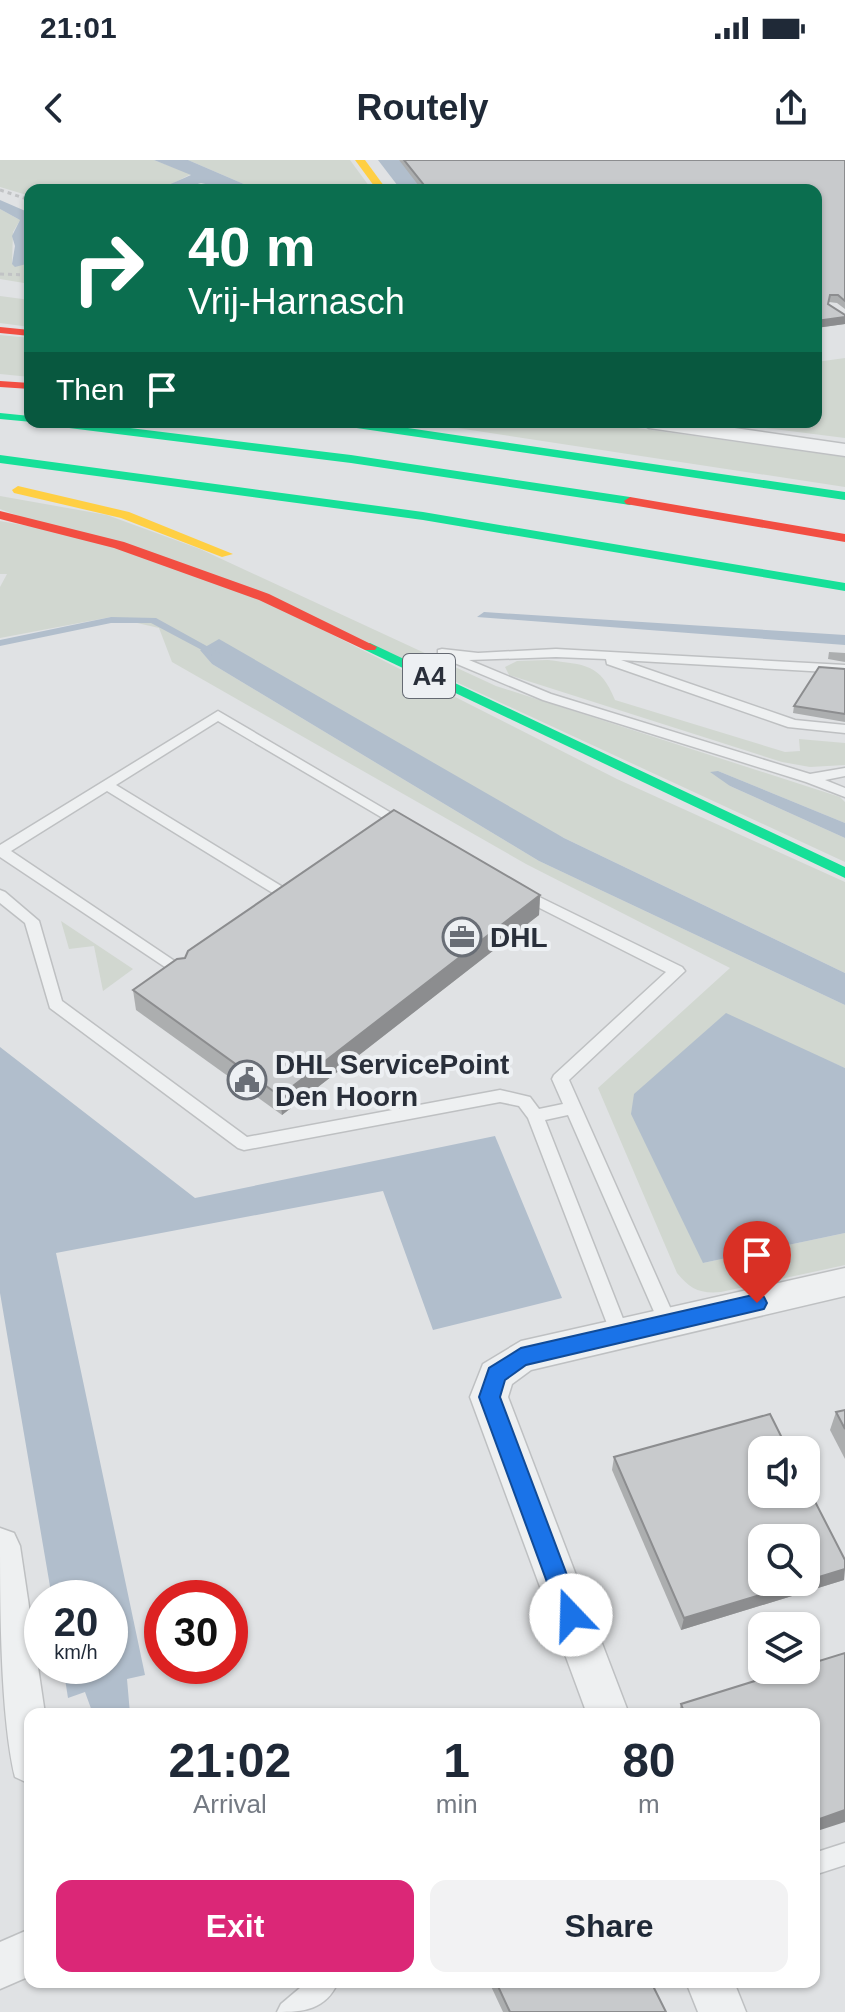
<!DOCTYPE html>
<html lang="en">
<head>
<meta charset="utf-8">
<style>
  :root { --surface:#fff; --page:#f2f2f3; --text:#1f2937; --muted:#747a83; --accent:#db2777 }
  body { margin:0; font-family:Arial,sans-serif; background:var(--page); color:var(--text); height:100vh; display:flex; flex-direction:column; font-size:30px; white-space:nowrap }
  * { box-sizing:border-box; margin:0 }
  p { font-size:26px; color:var(--muted) }
  .icon { flex:none; width:44px; height:44px; fill:none; stroke:currentColor; stroke-width:2; stroke-linecap:round; stroke-linejoin:round }
  .map { position:relative; flex:1; overflow:hidden }
  .panel { position:absolute; left:24px; top:1548px; width:796px; height:280px; display:flex; flex-direction:column; background:var(--surface); border-radius:16px; box-shadow:0 2px 6px #0004 }
  .panel>* { flex:none }
  .banner { position:absolute; left:24px; top:24px; width:798px; height:244px; border-radius:16px; box-shadow:0 2px 6px #0004; background:#0b6e4f; color:#fff; overflow:hidden }
  .buttons { position:absolute; left:748px; top:1276px; display:grid; gap:16px }
  .buttons a { display:grid; place-items:center; width:72px; height:72px; border-radius:16px; background:var(--surface); box-shadow:0 2px 6px #0004; font-size:40px }
  .speed { position:absolute; left:24px; top:1420px; display:flex; gap:16px; font-size:40px; font-weight:700; text-align:center }
  .speed>* { display:grid; place-content:center; width:104px; height:104px; border-radius:50%; background:var(--surface); box-shadow:0 2px 6px #0004; line-height:1 }
  .speed small { font-size:20px; font-weight:400 }
  .speed .limit { border:12px solid #d22; background:#fff; color:#111 }
  .pin { position:absolute; display:grid; place-items:center; width:68px; height:68px; color:#fff; margin:-82px -34px; border-radius:50% 50% 50% 0; rotate:-45deg; box-shadow:0 0 8px #0007 }
  .pin .icon { rotate:45deg }
  .me { position:absolute; width:88px; margin:-44px; rotate:339deg; stroke-linejoin:round; filter:drop-shadow(0 0 6px #0008) }
  .turn { display:flex; align-items:center; gap:28px; height:168px; padding:0 32px; font-size:36px }
  .turn .icon { width:104px; height:104px; stroke-width:2.5 }
  .turn b { display:block; font-size:56px; line-height:68px }
  .then { display:flex; align-items:center; height:76px; padding:0 32px; background:#0003; gap:16px; font-size:30px }
  .eta { display:flex; justify-content:space-evenly; align-items:center; height:136px; text-align:center }
  .eta b { font-size:48px; font-weight:600; line-height:56px }
  .primary-button { display:flex; gap:16px; margin-top:auto; padding:16px 32px }
  .primary-button a { flex:1; height:92px; border-radius:16px; background:var(--accent); color:#fff; font-size:32px; font-weight:600; line-height:92px; text-align:center }
  .primary-button a+a { background:var(--page); color:var(--text) }
  .status { display:flex; justify-content:space-between; align-items:center; height:56px; padding:0 40px; background:var(--surface); direction:ltr }
  .status svg { height:22px; fill:currentColor }
  header { display:flex; justify-content:space-between; align-items:center; height:104px; padding:0 32px; background:var(--surface); font-size:36px; font-weight:600 }
  .map>svg:first-child { display:block }
  .green { fill:#d1d7d0 }
  .water { fill:#b1becc }
  .lines { fill:none; stroke-linecap:round; stroke-linejoin:round }
  .stream { fill:#b1becc; fill-rule:evenodd }
  .lane-casing { stroke:#bec0c2; stroke-width:3 }
  .street-casing { stroke:#bec0c2; stroke-width:3 }
  .path { stroke:#c1c3c5; stroke-width:3; stroke-dasharray:4 4; stroke-linecap:butt }
  .lane { fill:#eef0f1; fill-rule:evenodd }
  .street { fill:#eef0f1; fill-rule:evenodd }
  .fast { fill:#16e098; fill-rule:evenodd }
  .slow { fill:#ffcf43; fill-rule:evenodd }
  .jam { fill:#f24e42; fill-rule:evenodd }
  .wall { fill:#acaeaf }
  .shaded-wall { fill:#8c8d8f }
  .building { fill:#c8cacc; stroke:#8c8d8f; stroke-width:2 }
  .route { fill:#1a73e8; stroke:#114b97; stroke-width:2 }
  .labels { text-anchor:middle; stroke-width:8; stroke-linejoin:round; paint-order:stroke }
  .shield { fill:#edf0f3; stroke:#646972; stroke-width:2 }
  .shield-label { font-size:26px; font-weight:bold; fill:#292f3a }
  .poi-label { font-size:28px; font-weight:bold; fill:#292f3a; stroke:#edf0f3; text-anchor:start }
</style>
</head>
<body>
<div class="status"><b>21:01</b><svg viewBox="0 0 49 12"><path d="M0 12V9h3v3zM5 12V6h3v6zM10 12V3h3v9zM15 12V0h3v12zM26 1h20v11H26zM47 4h2v5h-2z"/></svg></div>
<header><svg class="icon" aria-label="back" viewBox="0 0 24 24"><path d="M15 5l-7 7 7 7"/></svg>Routely<svg class="icon" aria-label="share" viewBox="0 0 24 24"><path d="M12 15V3M7 8l5-5 5 5M5 13v7h14v-7"/></svg></header>
<div class="map">
<svg width="845" height="1852" viewBox="0 0 845 1852">
  <rect width="100%" height="100%" fill="#e0e2e4"/>
  <g class="green">
    <path d="M 0,0 L 154,0 L 191,14 L 164,28 L 168,30 L 30,30 L 30,36 L 0,27 Z"/>
    <path d="M 188,0 L 350,0 L 372,30 L 258,30 Z"/>
    <path d="M 0,49 L 20,60 L 13,72 L 12,104 L 30,103 L 30,124 L 0,119 Z"/>
    <path d="M 0,136 L 30,140 L 30,167 L 0,163 Z"/>
    <path d="M 0,175 L 30,178 L 30,217 L 0,214 Z"/>
    <path d="M 845,198 L 845,278 L 720,262 L 816,262 L 816,202 Z"/>
    <path d="M 418,262 L 594,262 L 845,297 L 845,327 Z"/>
    <path d="M 0,336 L 107,355 L 200,389 L 496,526 L 840,637 L 845,642 L 845,663 L 718,611 L 730,626 L 845,678 L 845,702 L 428,509 L 0,349 Z"/>
    <path d="M 0,361 L 74,374 L 319,468 L 617,619 L 845,722 L 845,813 L 564,678 L 201,490 L 212,504 L 539,701 L 845,845 L 845,908 L 824,899 L 703,1103 L 845,1073 L 845,1105 L 721,1132 C 700,1134 690,1129 677,1113 L 598,928 L 730,808 L 526,704 L 172,502 L 159,468 L 111,457 L 0,478 L 0,427 L 7,414 L 0,414 Z"/>
    <path d="M 548,500 C 585,505 600,503 615,540 L 785,592 L 800,591 L 799,579 L 845,583 L 845,605 L 810,607 L 782,602 L 509,515 L 505,507 L 517,501 Z"/>
    <path d="M 61,761 L 133,809 L 103,831 L 94,786 L 69,789 Z"/>
  </g>
  <g class="water">
    <path d="M 154,0 L 188,0 L 258,30 L 232,30 L 201,23 L 177,30 L 157,30 L 191,15 Z"/>
    <path d="M 378,0 L 401,0 L 424,30 L 401,30 Z"/>
    <path d="M 0,40 L 30,53 L 30,103 L 15,107 L 12,104 L 15,86 L 12,76 L 20,60 L 0,49 Z"/>
    <path d="M 484,452 L 845,475 L 845,485 L 477,457 Z"/>
    <path d="M 219,479 L 564,678 L 845,813 L 845,845 L 539,701 L 212,504 L 200,490 Z"/>
    <path d="M 718,611 L 845,663 L 845,678 L 730,626 L 710,612 Z"/>
    <path d="M 726,853 L 845,908 L 845,1073 L 703,1103 L 631,954 L 634,934 Z"/>
    <path d="M 0,887 L 195,1038 L 495,976 L 562,1138 L 433,1170 L 383,1031 L 56,1093 L 145,1515 L 127,1519 L 130,1554 L 93,1554 L 85,1532 L 68,1538 L 63,1506 L 110,1506 L 110,1438 L 52,1438 L 0,1133 Z"/>
  </g>
  <g class="lines">
    <path class="stream" d="M 111,457 L 156,458 L 223,495 L 221,497 L 215,497 L 151,463 L 111,463 L 0,486 L 0,480 Z"/>
    <defs>
      <g id="lane">
        <path d="M 442,489 L 478,493 L 556,489 L 845,505 L 845,513 L 621,500 L 795,560 L 845,565 L 845,573 L 788,567 L 607,504 L 606,499 L 556,497 L 469,500 L 551,534 L 810,614 L 845,608 L 845,616 L 825,620 L 845,628 L 845,637 L 806,622 L 543,540 L 438,496 L 438,490 Z"/>
        <path d="M 218,551 L 410,664 L 403,668 L 398,667 L 218,561 L 116,625 L 291,732 L 293,735 L 291,738 L 281,738 L 107,631 L 11,691 L 185,808 L 188,812 L 185,816 L 180,817 L 0,697 L 0,685 Z"/>
        <path d="M 523,729 L 682,807 L 685,811 L 569,920 L 677,1163 L 674,1168 L 668,1171 L 662,1168 L 659,1163 L 568,955 L 545,960 L 629,1174 L 626,1179 L 620,1182 L 614,1179 L 611,1174 L 528,958 L 519,946 L 500,942 L 244,990 L 238,988 L 50,848 L 25,763 L 0,743 L 0,730 L 5,732 L 39,761 L 62,841 L 247,977 L 500,930 L 530,937 L 539,949 L 563,944 L 552,919 L 554,915 L 666,812 L 518,737 L 516,734 Z"/>
        <path d="M 845,1683 L 845,1705 L 814,1715 L 814,1693 Z"/>
        <path d="M 307,1822 L 338,1822 C 326,1850 303,1852 277,1852 L 281,1844 Z"/>
      </g>
      <g id="street">
        <path d="M 639,262 L 693,262 L 845,284 L 845,296 L 649,268 Z"/>
        <path d="M 845,1108 L 845,1136 L 531,1210 L 512,1224 L 508,1237 L 629,1554 L 587,1554 L 470,1237 L 483,1204 L 521,1181 Z"/>
        <path d="M 0,1368 L 14,1373 L 20,1386 L 45,1554 L 30,1554 L 30,1624 L 15,1617 C 0,1554 0,1438 0,1368 Z"/>
        <path d="M 30,1769 L 30,1816 L 0,1829 L 0,1782 Z"/>
        <path d="M 686,1822 L 734,1822 L 746,1852 L 698,1852 Z"/>
      </g>
    </defs>
    <use href="#lane" class="lane-casing"/>
    <use href="#street" class="street-casing"/>
    <g class="path">
      <path d="M 0,30 L 30,40"/>
      <path d="M 0,114 L 30,115"/>
    </g>
    <use href="#lane" class="lane"/>
    <use href="#street" class="street"/>
    <g class="fast">
      <path d="M 0,253 L 30,256 L 32,262 L 0,259 Z"/>
      <path d="M 47,262 L 81,262 L 351,295 L 630,337 L 636,341 L 630,345 L 351,303 L 53,266 Z"/>
      <path d="M 337,262 L 367,262 L 845,332 L 845,340 L 343,266 Z"/>
      <path d="M 0,295 L 423,352 L 845,423 L 845,431 L 423,360 L 0,303 Z"/>
      <path d="M 370,483 L 845,707 L 845,718 L 365,490 L 365,484 Z"/>
    </g>
    <g class="slow">
      <path d="M 355,0 L 365,0 L 387,30 L 377,30 Z"/>
      <path d="M 18,326 L 129,352 L 233,394 L 222,397 L 121,358 L 14,333 L 12,330 Z"/>
    </g>
    <g class="jam">
      <path d="M 0,167 L 30,170 L 30,176 L 0,173 Z"/>
      <path d="M 0,221 L 30,223 L 30,229 L 0,227 Z"/>
      <path d="M 630,337 L 845,374 L 845,382 L 626,344 L 624,341 Z"/>
      <path d="M 0,351 L 124,382 L 269,434 L 377,487 L 375,490 L 365,490 L 259,440 L 114,388 L 0,359 Z"/>
    </g>
  </g>
  <g class="wall">
    <path d="M 399,0 L 845,0 L 845,149 L 837,143 L 829,142 L 829,144 L 845,155 L 845,164 L 816,168 L 816,30 L 422,30 Z"/>
    <path d="M 829,492 L 845,493 L 845,502 L 828,499 Z"/>
    <path d="M 845,509 L 845,562 L 793,553 L 794,546 Z"/>
    <path d="M 540,735 L 539,755 L 282,955 L 136,850 L 133,830 Z"/>
    <path d="M 845,1250 L 845,1299 L 830,1270 L 836,1252 Z"/>
    <path d="M 614,1297 L 844,1420 L 681,1470 L 612,1310 Z"/>
    <path d="M 681,1544 L 814,1554 L 678,1554 Z"/>
    <path d="M 489,1822 L 651,1822 L 666,1852 L 503,1852 Z"/>
  </g>
  <g class="shaded-wall">
    <path d="M 845,157 L 845,164 L 816,168 L 816,161 Z"/>
    <path d="M 540,735 L 539,755 L 282,955 L 280,936 Z"/>
    <path d="M 845,1409 L 844,1420 L 681,1470 L 684,1458 Z"/>
    <path d="M 845,1650 L 845,1662 L 814,1672 L 814,1661 Z"/>
  </g>
  <g class="building">
    <path d="M 404,0 L 845,0 L 845,141 L 838,135 L 830,135 L 828,144 L 845,155 L 845,157 L 816,161 L 816,30 L 428,30 Z"/>
    <path d="M 819,507 L 845,509 L 845,554 L 794,546 Z"/>
    <path d="M 394,650 L 540,735 L 280,936 L 133,830 L 177,799 L 185,798 L 188,791 Z"/>
    <path d="M 845,1250 L 845,1269 L 836,1252 Z"/>
    <path d="M 770,1254 L 788,1290 L 762,1290 L 762,1334 L 806,1334 L 806,1324 L 845,1400 L 845,1409 L 806,1421 L 806,1378 L 762,1378 L 762,1422 L 803,1422 L 684,1458 L 614,1297 Z"/>
    <path d="M 845,1493 L 845,1650 L 814,1661 L 814,1554 L 685,1554 L 681,1544 L 790,1510 L 806,1510 L 806,1505 Z"/>
    <path d="M 496,1822 L 651,1822 L 666,1852 L 510,1852 Z"/>
  </g>
  <path class="route" d="M 757,1134 L 764,1137 L 767,1143 L 764,1149 L 526,1205 L 505,1220 L 500,1237 L 582,1455 L 579,1463 L 571,1466 L 562,1463 L 479,1237 L 489,1208 L 521,1188 Z"/>
  <defs>
    <symbol id="office-ring" viewBox="-11 -11 22 22"><circle r="9.5" fill="#edf0f3" stroke="#696e76" stroke-width="1.5"/><path d="M-6-3h4V-5.5h4V-3h4V5H-6ZM-1-4.5V-3h2v-1.5ZM-6 0V1H6V0Z" fill="#696e76"/></symbol>
    <symbol id="civic-ring" viewBox="-11 -11 22 22"><circle r="9.5" fill="#edf0f3" stroke="#696e76" stroke-width="1.5"/><path d="M-.6-6.5H3V-4.5H.6V-3L4-1V1h2V6H-6V1h2V-1L-.6-3ZM-1.2 2.5V6h2.4V2.5Z" fill="#696e76"/></symbol>
  </defs>
  <g fill-rule="evenodd">
    <use href="#office-ring" x="440" y="755" width="44" height="44"/>
    <use href="#civic-ring" x="225" y="898" width="44" height="44"/>
  </g>
  <g class="labels">
    <rect class="shield" x="403" y="494" width="52" height="44" rx="6"/>
    <g class="shield-label">
      <text x="429" y="525">A4</text>
    </g>
    <g class="poi-label">
      <text x="490" y="787">DHL</text>
      <text x="275" y="914">DHL ServicePoint<tspan x="275" dy="32">Den Hoorn</tspan></text>
    </g>
  </g>
</svg>
<div class="buttons">
<a><svg class="icon" aria-label="sound" viewBox="0 0 24 24"><path d="M4 9h4l5-4v14l-5-4H4zM17 9q2 3 0 6"/></svg></a>
<a><svg class="icon" aria-label="search" viewBox="0 0 24 24"><circle cx="10" cy="10" r="6"/><path d="M15 15l6 6"/></svg></a>
<a><svg class="icon" aria-label="layers" viewBox="0 0 24 24"><path d="M12 4l9 5-9 5-9-5zM3 14l9 5 9-5"/></svg></a>
</div>
<div class="speed"><div>20<small>km/h</small></div><div class="limit">30</div></div>
<div class="pin" style="left:757px;top:1143px;background:#d93025"><svg class="icon" aria-label="arrive" viewBox="0 0 24 24"><path d="M6 21V4h12l-3 4 3 4H6"/></svg></div>
<svg class="me" style="left:571px;top:1455px" viewBox="-20 -20 40 40"><circle r="19" fill="#fff"/><path d="M0-13L10 11 0 6-10 11z" fill="#1a73e8"/></svg>
<div class="banner">
<div class="turn"><svg class="icon" aria-label="right" viewBox="0 0 24 24"><path d="M7 20v-9h11M14 6l5 5-5 5"/></svg><div><b>40 m</b>Vrij-Harnasch</div></div>
<div class="then">Then<svg class="icon" aria-label="arrive" viewBox="0 0 24 24"><path d="M6 21V4h12l-3 4 3 4H6"/></svg></div>
</div>
<section class="panel">
<div class="eta">
<div><b>21:02</b><p>Arrival</p></div>
<div><b>1</b><p>min</p></div>
<div><b>80</b><p>m</p></div>
</div>
<div class="primary-button"><a>Exit</a><a>Share</a></div>
</section>
</div>
</body>
</html>
